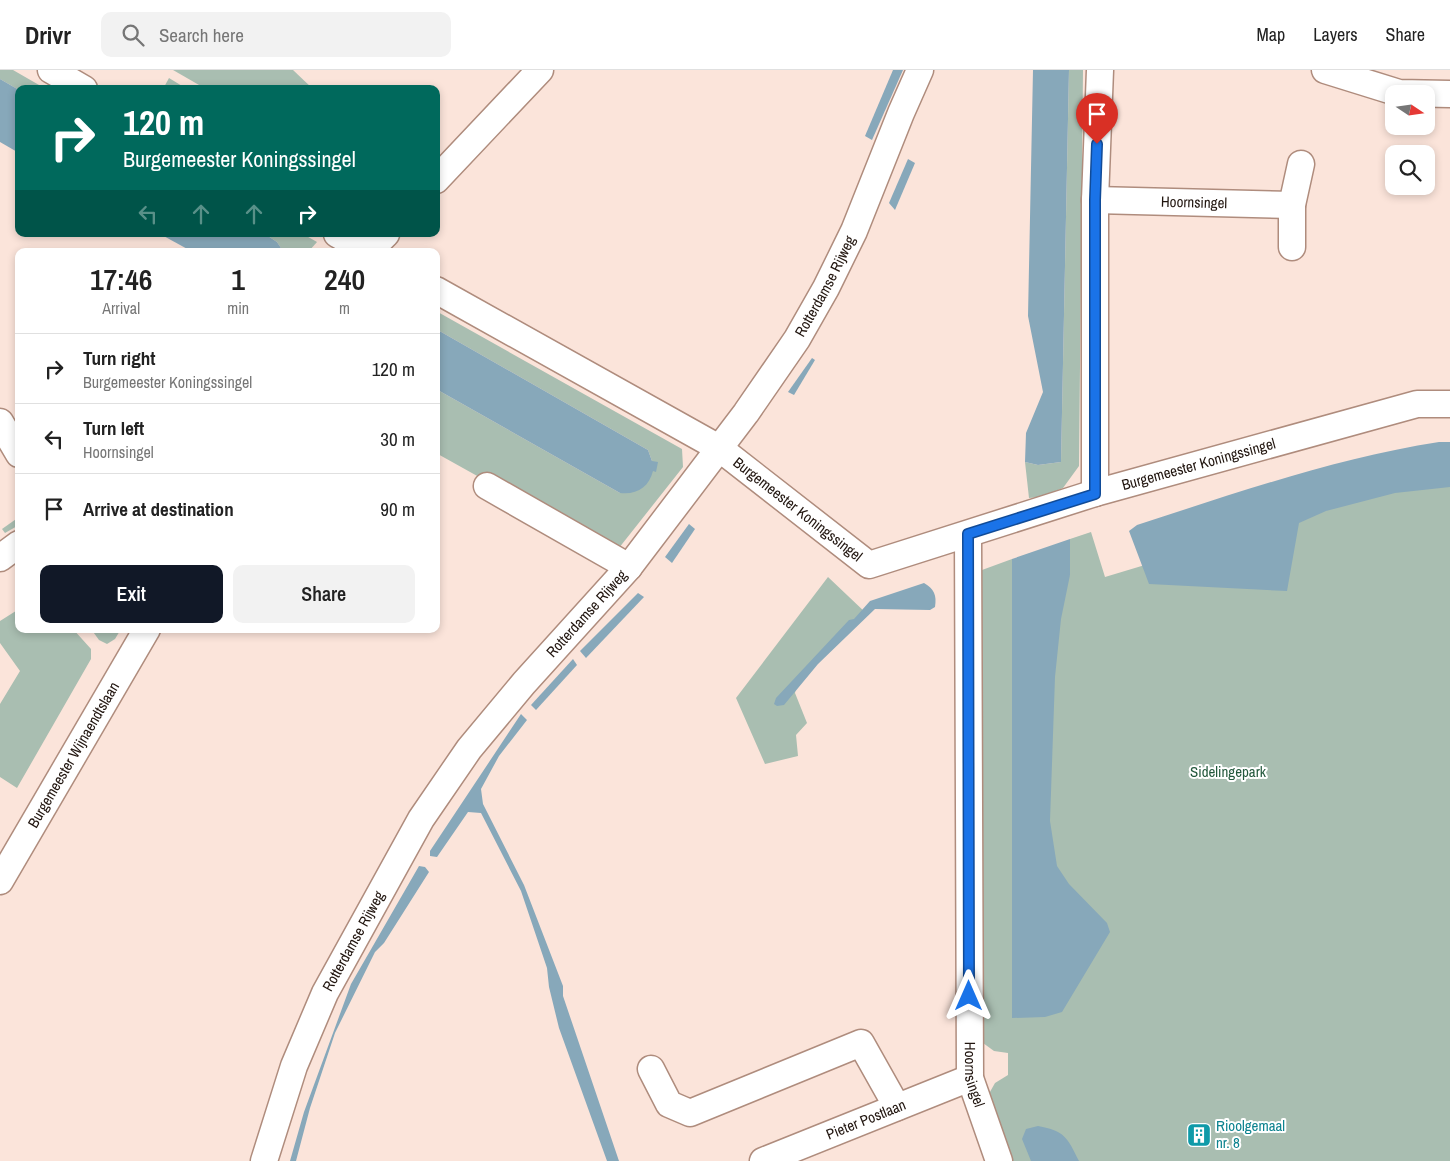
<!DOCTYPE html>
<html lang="en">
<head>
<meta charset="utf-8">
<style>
  :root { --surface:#fff; --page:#f2f2f2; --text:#222; --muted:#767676; --line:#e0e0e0; --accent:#111827 }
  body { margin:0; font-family:"Archivo Narrow",sans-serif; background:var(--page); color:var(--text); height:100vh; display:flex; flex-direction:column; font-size:19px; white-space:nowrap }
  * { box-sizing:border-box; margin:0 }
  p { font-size:16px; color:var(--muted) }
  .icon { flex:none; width:28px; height:28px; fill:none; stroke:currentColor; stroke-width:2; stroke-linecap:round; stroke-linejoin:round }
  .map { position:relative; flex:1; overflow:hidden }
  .drawer { position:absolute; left:15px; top:178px; width:425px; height:385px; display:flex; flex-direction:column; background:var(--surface); border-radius:10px; box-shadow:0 2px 8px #0003 }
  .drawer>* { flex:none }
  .top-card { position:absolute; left:15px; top:15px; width:425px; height:152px; border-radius:10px; box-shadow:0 2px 8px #0003; background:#00695c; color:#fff; overflow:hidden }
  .needle { width:32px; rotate:103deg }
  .tools { position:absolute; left:1385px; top:15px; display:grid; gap:10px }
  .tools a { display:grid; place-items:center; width:50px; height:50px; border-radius:10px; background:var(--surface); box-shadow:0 2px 8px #0003; font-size:25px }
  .pin { position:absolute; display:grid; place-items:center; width:42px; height:42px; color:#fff; margin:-51px -21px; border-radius:50% 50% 50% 0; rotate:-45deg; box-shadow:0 0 5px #0007 }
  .pin .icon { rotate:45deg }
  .me { position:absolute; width:55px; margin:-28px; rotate:0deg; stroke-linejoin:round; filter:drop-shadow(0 0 4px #0008) }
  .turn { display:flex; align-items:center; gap:18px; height:105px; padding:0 25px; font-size:22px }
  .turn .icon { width:65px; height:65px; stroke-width:2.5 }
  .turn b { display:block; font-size:35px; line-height:42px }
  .lanes { display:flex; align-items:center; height:48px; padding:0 25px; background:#0003; justify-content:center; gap:25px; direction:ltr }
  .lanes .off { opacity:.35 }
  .eta { display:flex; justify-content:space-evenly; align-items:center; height:85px; text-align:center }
  .eta b { font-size:30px; font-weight:600; line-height:35px }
  .cta { display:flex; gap:10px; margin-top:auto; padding:10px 25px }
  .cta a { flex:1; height:58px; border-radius:10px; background:var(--accent); color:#fff; font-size:20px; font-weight:600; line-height:58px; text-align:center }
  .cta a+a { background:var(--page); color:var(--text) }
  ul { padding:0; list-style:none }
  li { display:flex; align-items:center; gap:15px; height:70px; padding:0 25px; border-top:1px solid var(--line) }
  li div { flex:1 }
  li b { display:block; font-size:19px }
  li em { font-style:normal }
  header { display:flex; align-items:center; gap:30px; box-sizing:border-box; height:70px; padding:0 25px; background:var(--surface); border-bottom:1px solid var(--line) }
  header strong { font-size:24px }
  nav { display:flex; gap:28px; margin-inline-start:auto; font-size:18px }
  .search { width:350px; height:45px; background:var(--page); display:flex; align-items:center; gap:12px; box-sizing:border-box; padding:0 18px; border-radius:10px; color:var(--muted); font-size:19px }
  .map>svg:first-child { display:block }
  .green { fill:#a9beb1 }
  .water { fill:#87a8ba }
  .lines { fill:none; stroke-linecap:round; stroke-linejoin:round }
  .minor-casing { stroke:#af8c7d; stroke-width:29 }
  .minor { stroke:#fff; stroke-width:26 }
  .route-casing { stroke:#114b97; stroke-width:12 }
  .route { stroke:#1a73e8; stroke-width:9 }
  .labels { text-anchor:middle; stroke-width:4; stroke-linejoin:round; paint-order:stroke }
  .street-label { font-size:15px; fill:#21150f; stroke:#fff }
  .park-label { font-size:15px; fill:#23583c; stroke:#fff }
  .culture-label { font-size:15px; fill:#0d838f; stroke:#fff; text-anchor:start }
</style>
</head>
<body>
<header>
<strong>Drivr</strong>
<div class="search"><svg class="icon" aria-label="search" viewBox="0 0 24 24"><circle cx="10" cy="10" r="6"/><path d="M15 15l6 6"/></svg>Search here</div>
<nav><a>Map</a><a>Layers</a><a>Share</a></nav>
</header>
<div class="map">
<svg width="1450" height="1091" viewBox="0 0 1450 1091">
  <rect width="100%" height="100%" fill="#fbe4da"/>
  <g class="green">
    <path d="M 0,0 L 13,0 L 46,19 L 19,19 L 19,20 L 0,9 Z"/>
    <path d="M 173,0 L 293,0 L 313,19 L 206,19 Z"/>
    <path d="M 1069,0 L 1083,0 L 1079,396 L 1063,418 L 1040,427 L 1029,428 L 1025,392 L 1038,395 L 1061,392 Z"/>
    <path d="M 169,8 L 187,19 L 163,19 Z"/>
    <path d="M 265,164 L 303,164 L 317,172 L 309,181 L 283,181 L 277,172 Z"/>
    <path d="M 436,241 L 682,379 L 683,397 L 615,483 L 436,383 L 436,319 L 620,423 L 652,391 L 648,380 L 436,259 Z"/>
    <path d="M 1450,403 L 1450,1091 L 1003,1091 L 986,1029 L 995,1013 L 1008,1005 L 1008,983 L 994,981 L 983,973 L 980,935 L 982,500 L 1012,489 L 1013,536 L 1070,505 L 1070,469 L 1091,462 L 1105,507 Z"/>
    <path d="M 19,447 L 19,455 L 5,463 L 2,459 Z"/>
    <path d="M 828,507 L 867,544 L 798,608 L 795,623 L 807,653 L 796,665 L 798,686 L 765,694 L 736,628 Z"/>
    <path d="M 19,539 L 19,559 L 73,559 L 91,579 L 91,589 L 17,718 L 0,707 L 0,634 L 20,601 L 0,573 L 0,551 Z"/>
    <path d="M 91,559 L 121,559 L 115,569 L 107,574 L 99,570 Z"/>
  </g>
  <g class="water">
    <path d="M 893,0 L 903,0 L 872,70 L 865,66 Z"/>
    <path d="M 1033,0 L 1069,0 L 1061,392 L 1038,395 L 1025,392 L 1026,363 L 1043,322 L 1028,246 Z"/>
    <path d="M 0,9 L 19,20 L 19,83 L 0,72 Z"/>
    <path d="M 908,89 L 915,93 L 895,140 L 889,133 Z"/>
    <path d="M 160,164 L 265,164 L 277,172 L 283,181 L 191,181 Z"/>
    <path d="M 436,259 L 648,380 L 652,391 L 658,392 L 656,402 L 653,401 C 649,417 637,425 620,423 L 436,319 Z"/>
    <path d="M 812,288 L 815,290 L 794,325 L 788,322 Z"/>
    <path d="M 1439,372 L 1450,372 L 1450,417 L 1395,423 L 1326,441 L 1299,453 L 1287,521 L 1149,514 L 1129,461 L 1137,455 C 1236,423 1336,388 1439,372 Z"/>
    <path d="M 689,454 L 695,459 L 672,493 L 665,487 Z"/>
    <path d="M 1070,469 L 1070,505 L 1061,549 L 1055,607 L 1050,751 L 1057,796 L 1069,814 L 1107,853 L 1110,862 L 1062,942 L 1045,947 L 1012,948 L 1012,489 Z"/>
    <path d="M 924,513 C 934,519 937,525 935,537 L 930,540 L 875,539 L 818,594 L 784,635 L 777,636 L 774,634 L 776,628 L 849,550 L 854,549 L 870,531 Z"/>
    <path d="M 638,523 L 644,527 L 586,588 L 580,581 Z"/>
    <path d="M 573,589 L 577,595 L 536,640 L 531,635 Z"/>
    <path d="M 521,644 L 527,650 L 499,686 L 481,719 L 483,734 L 524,815 L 563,916 L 563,926 L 619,1091 L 607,1091 L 559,958 L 549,917 L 547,898 L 521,821 L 481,743 L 468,742 L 437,787 L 430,786 L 430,781 Z"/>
    <path d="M 419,796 L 425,797 L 429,802 L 384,873 L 375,882 L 335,963 L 310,1038 L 296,1091 L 290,1091 L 304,1042 L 351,914 Z"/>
    <path d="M 1038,1056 C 1065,1061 1067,1067 1079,1091 L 1031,1091 L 1022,1069 L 1026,1059 Z"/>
  </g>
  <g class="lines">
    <defs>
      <g id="minor">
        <path d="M 51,0 L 84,19"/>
        <path d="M 1325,0 L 1399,23 L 1450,24"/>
        <path d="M 436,110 L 540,0"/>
        <path id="s1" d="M 1095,130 L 1292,135"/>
        <path d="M 337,164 L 368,181"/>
        <path d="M 1292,177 L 1292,135 L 1301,94"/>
        <path d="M 369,181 L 386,164"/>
        <path id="s2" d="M 436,220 L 719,378 L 869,495 L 1095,423 L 1417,334 L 1450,334"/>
        <path d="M 0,352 L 19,384"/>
        <path d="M 487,416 L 629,497"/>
        <path d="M 1095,423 L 1095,130 L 1100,0"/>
        <path id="s3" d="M 968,465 L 970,1008 L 999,1091"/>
        <path d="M 0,488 L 19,474"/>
        <path id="s4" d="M 0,811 L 147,559"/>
        <path d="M 651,999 L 669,1034 L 690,1043 L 861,973 L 897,1037"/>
        <path id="s5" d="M 264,1091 L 294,996 L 325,923 L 421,749 L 469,679 L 524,613 L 629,497 L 746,343 L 797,269 L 826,218 L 854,161 L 901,43 L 920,0"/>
        <path id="s6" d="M 763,1091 L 970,1008"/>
      </g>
    </defs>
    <use href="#minor" class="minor-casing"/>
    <use href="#minor" class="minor"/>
  </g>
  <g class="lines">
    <defs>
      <path id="route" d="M 969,926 L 968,464 L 1095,424 L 1095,130 L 1097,74"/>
    </defs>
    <use href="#route" class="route-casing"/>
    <use href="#route" class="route"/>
  </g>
  <defs>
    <symbol id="building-square" viewBox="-11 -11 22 22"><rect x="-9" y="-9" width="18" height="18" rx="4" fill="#0f9aa8" stroke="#fff"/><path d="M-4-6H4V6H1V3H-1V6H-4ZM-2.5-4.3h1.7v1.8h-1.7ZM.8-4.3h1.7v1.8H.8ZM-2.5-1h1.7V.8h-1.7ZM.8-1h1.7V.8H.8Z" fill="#fff"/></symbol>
  </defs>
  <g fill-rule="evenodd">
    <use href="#building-square" x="1185" y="1051" width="28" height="28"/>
  </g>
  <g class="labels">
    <g class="street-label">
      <text dy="5" stroke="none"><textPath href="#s1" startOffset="99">Hoornsingel</textPath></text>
      <text dy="5" stroke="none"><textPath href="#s5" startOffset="1048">Rotterdamse Rijweg</textPath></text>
      <text dy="5" stroke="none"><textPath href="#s2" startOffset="859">Burgemeester Koningssingel</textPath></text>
      <text dy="5" stroke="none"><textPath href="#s2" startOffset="424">Burgemeester Koningssingel</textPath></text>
      <text dy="5" stroke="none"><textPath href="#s5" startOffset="642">Rotterdamse Rijweg</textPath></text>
      <text dy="5" stroke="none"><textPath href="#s4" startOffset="146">Burgemeester Wijnaendtslaan</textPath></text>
      <text dy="5" stroke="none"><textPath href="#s5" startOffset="238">Rotterdamse Rijweg</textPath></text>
      <text dy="5" stroke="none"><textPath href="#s3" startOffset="540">Hoornsingel</textPath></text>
      <text dy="5" stroke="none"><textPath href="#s6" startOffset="111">Pieter Postlaan</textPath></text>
    </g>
    <g class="park-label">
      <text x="1228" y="707">Sidelingepark</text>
    </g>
    <g class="culture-label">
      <text x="1216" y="1061">Rioolgemaal<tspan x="1216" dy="17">nr. 8</tspan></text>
    </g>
  </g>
</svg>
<div class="tools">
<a><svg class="needle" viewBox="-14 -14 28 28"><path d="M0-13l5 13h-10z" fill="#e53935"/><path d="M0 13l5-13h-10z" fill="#767676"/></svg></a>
<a><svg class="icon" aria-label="search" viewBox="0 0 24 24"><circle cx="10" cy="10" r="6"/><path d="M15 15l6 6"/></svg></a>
</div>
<div class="pin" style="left:1097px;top:74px;background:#d93025"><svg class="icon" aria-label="arrive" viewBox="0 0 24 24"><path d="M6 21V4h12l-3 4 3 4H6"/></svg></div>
<svg class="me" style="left:969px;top:926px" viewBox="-20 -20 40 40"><path d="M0-17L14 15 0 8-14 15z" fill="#1a73e8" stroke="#fff" stroke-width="4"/></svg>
<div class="top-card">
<div class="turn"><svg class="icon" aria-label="right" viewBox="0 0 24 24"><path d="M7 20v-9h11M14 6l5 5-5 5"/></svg><div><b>120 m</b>Burgemeester Koningssingel</div></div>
<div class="lanes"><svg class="icon off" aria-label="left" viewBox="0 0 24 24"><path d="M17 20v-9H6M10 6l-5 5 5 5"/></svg><svg class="icon off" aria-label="ahead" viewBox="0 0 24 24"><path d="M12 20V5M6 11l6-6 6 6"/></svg><svg class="icon off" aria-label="ahead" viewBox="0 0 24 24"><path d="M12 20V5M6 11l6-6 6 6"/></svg><svg class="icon" aria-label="right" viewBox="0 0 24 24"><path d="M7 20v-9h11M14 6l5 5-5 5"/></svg></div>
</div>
<section class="drawer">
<div class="eta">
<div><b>17:46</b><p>Arrival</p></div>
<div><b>1</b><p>min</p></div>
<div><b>240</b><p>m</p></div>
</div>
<ul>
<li><svg class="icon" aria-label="right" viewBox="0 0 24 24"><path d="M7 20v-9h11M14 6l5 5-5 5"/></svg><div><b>Turn right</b><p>Burgemeester Koningssingel</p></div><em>120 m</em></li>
<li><svg class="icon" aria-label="left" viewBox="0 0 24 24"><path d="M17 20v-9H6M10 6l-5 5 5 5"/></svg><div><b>Turn left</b><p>Hoornsingel</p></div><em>30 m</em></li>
<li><svg class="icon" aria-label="arrive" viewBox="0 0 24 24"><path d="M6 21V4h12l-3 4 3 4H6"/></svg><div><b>Arrive at destination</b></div><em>90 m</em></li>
</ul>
<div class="cta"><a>Exit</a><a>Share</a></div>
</section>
</div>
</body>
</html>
